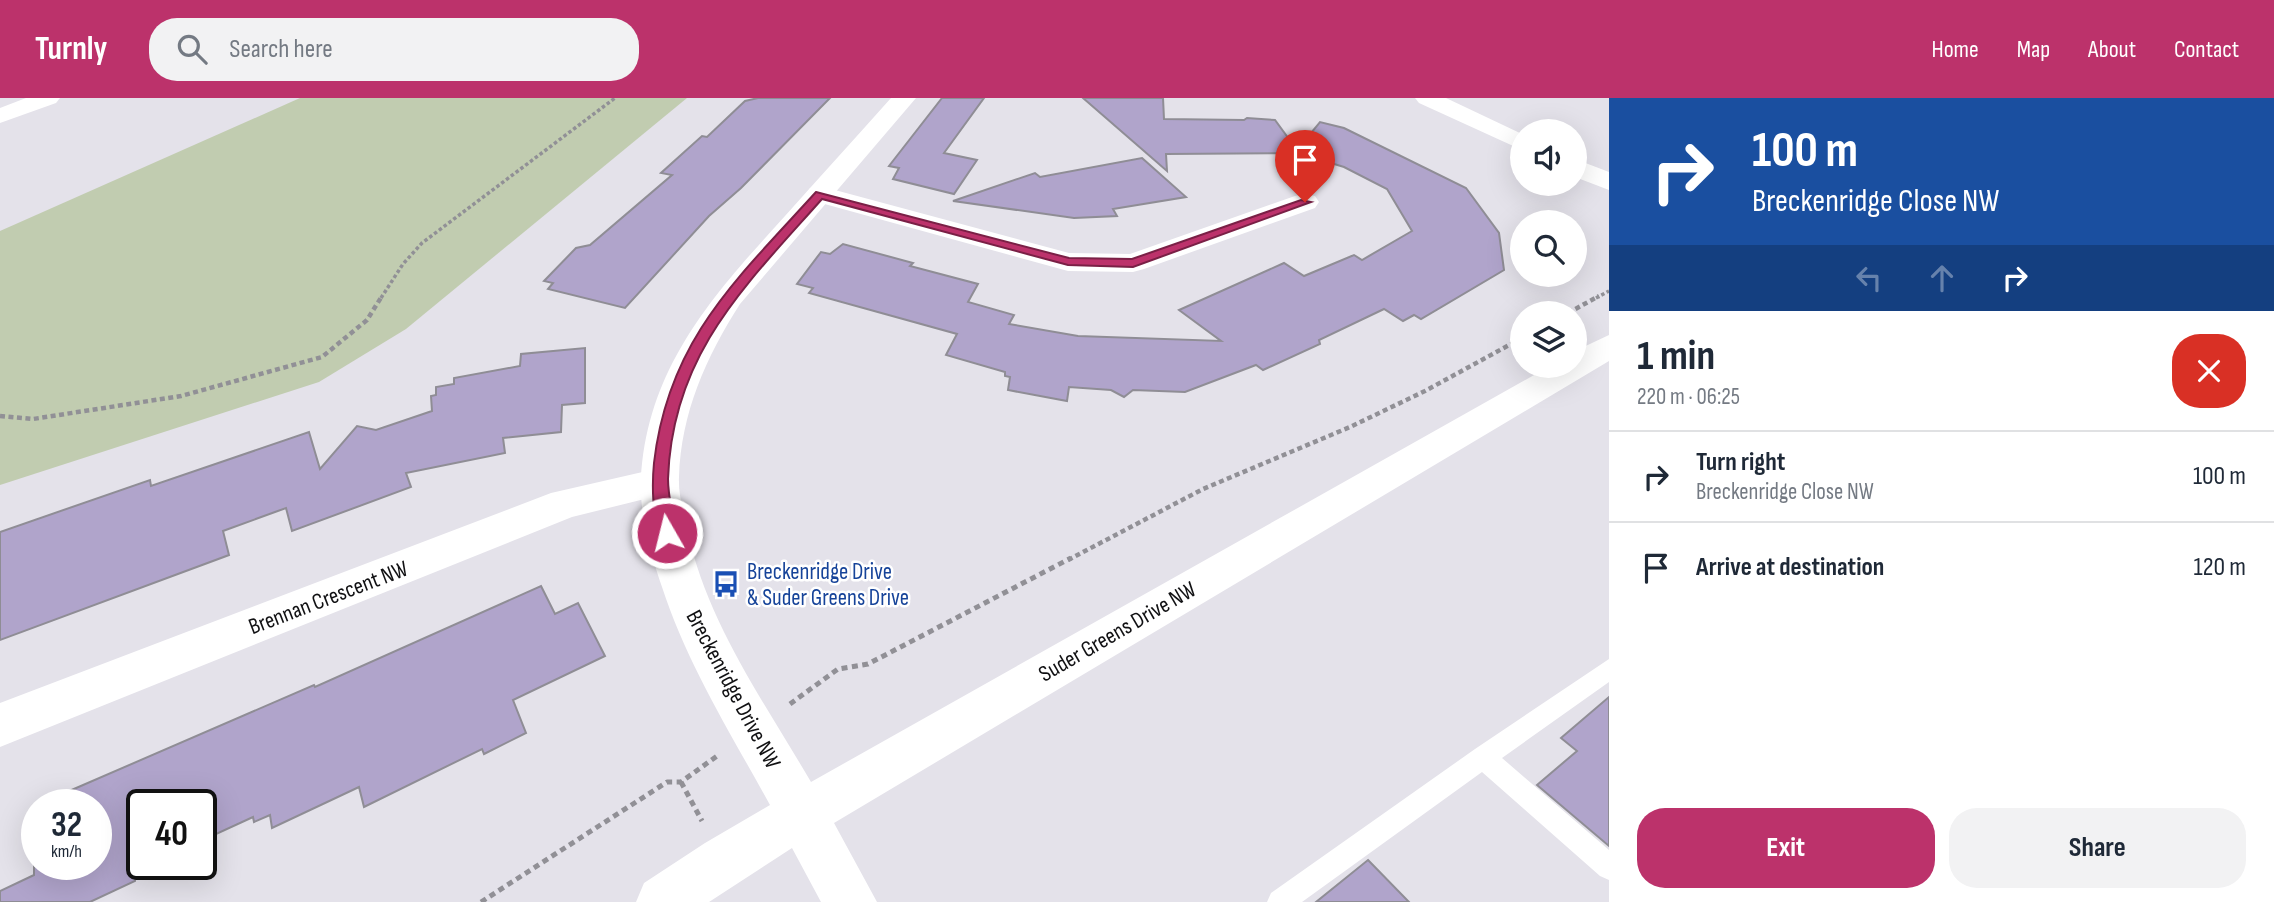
<!DOCTYPE html>
<html lang="en">
<head>
<meta charset="utf-8">
<style>
  :root { --surface:#fff; --page:#f2f2f3; --text:#1f2937; --muted:#747a83; --line:#e0e1e3; --accent:#bc326b }
  body { margin:0; font-family:"Sofia Sans Condensed",sans-serif; background:var(--page); color:var(--text); height:100vh; display:flex; flex-direction:column; font-size:26px; white-space:nowrap }
  * { box-sizing:border-box; margin:0 }
  p { font-size:23px; color:var(--muted) }
  .icon { flex:none; width:38px; height:38px; fill:none; stroke:currentColor; stroke-width:2; stroke-linecap:round; stroke-linejoin:round }
  .map { position:relative; flex:1; overflow:hidden }
  .details { display:flex; flex-direction:column; background:var(--surface); width:665px }
  .details>* { flex:none }
  .hud { background:#1a4fa0; color:#fff; overflow:hidden }
  .tools { position:absolute; left:1510px; top:21px; display:grid; gap:14px }
  .tools a { display:grid; place-items:center; width:77px; height:77px; border-radius:50%; background:var(--surface); box-shadow:0 7px 28px #0002; font-size:35px }
  .speed { position:absolute; left:21px; top:691px; display:flex; gap:14px; font-size:35px; font-weight:700; text-align:center }
  .speed>* { display:grid; place-content:center; width:91px; height:91px; border-radius:50%; background:var(--surface); box-shadow:0 7px 28px #0002; line-height:1 }
  .speed small { font-size:18px; font-weight:400 }
  .speed .limit { border:4px solid #111; border-radius:10px; background:#fff; color:#111 }
  .pin { position:absolute; display:grid; place-items:center; width:60px; height:60px; color:#fff; margin:-72px -30px; border-radius:50% 50% 50% 0; rotate:-45deg; box-shadow:0 0 7px #0007 }
  .pin .icon { rotate:45deg }
  .me { position:absolute; width:77px; margin:-38px; rotate:352deg; stroke-linejoin:round; filter:drop-shadow(0 0 5px #0008) }
  .turn { display:flex; align-items:center; gap:24px; height:147px; padding:0 28px; font-size:32px }
  .turn .icon { width:91px; height:91px; stroke-width:2.5 }
  .turn b { display:block; font-size:49px; line-height:60px }
  .lanes { display:flex; align-items:center; height:66px; padding:0 28px; background:#0003; justify-content:center; gap:35px; direction:ltr }
  .lanes .off { opacity:.35 }
  .round { display:grid; place-items:center; flex:none; width:74px; height:74px; border-radius:28px; background:var(--page) }
  .head { display:flex; align-items:center; justify-content:space-between; height:119px; padding:0 28px }
  h1 { font-size:42px; font-weight:700; line-height:52px }
  .action { display:flex; gap:14px; margin-top:auto; padding:14px 28px }
  .action a { flex:1; height:80px; border-radius:28px; background:var(--accent); color:#fff; font-size:28px; font-weight:700; line-height:80px; text-align:center }
  .action a+a { background:var(--page); color:var(--text) }
  ul { padding:0; list-style:none }
  li { display:flex; align-items:center; gap:21px; height:91px; padding:0 28px; border-top:2px solid var(--line) }
  li div { flex:1 }
  li b { display:block; font-size:26px }
  li em { font-style:normal }
  header { display:flex; align-items:center; gap:42px; box-sizing:border-box; height:98px; padding:0 35px; background:var(--accent); color:#fff }
  header strong { font-size:33px }
  nav { display:flex; gap:38px; margin-inline-start:auto; font-size:24px }
  .search { width:490px; height:63px; background:var(--page); display:flex; align-items:center; gap:18px; box-sizing:border-box; padding:0 24px; border-radius:28px; color:var(--muted); font-size:26px }
  main { display:flex; flex:1; min-height:0 }
  .map>svg:first-child { display:block }
  .green { fill:#c1ccb0 }
  .building { fill:#b0a4cb; stroke:#8f8d95; stroke-width:2 }
  .lines { fill:none; stroke-linecap:round; stroke-linejoin:round }
  .path-far2 { stroke:#919096; stroke-width:3.5; stroke-dasharray:3.5 2.5; stroke-linecap:butt }
  .path-far1 { stroke:#919096; stroke-width:4.5; stroke-dasharray:5 3.5; stroke-linecap:butt }
  .path { stroke:#919096; stroke-width:5; stroke-dasharray:6 4.5; stroke-linecap:butt }
  .lane { fill:#fff; fill-rule:evenodd }
  .street { fill:#fff; fill-rule:evenodd }
  .secondary { fill:#fff; fill-rule:evenodd }
  .route { fill:#bc326b; stroke:#7a2046; stroke-width:2 }
  .labels { text-anchor:middle; stroke-width:5; stroke-linejoin:round; paint-order:stroke }
  .transit-label { font-size:23px; fill:#164399; stroke:#fff; text-anchor:start }
  .street-label { font-size:23px; fill:#111113; stroke:#fff }
</style>
</head>
<body>
<header>
<strong>Turnly</strong>
<div class="search"><svg class="icon" aria-label="search" viewBox="0 0 24 24"><circle cx="10" cy="10" r="6"/><path d="M15 15l6 6"/></svg>Search here</div>
<nav><a>Home</a><a>Map</a><a>About</a><a>Contact</a></nav>
</header>
<main>
<div class="map">
<svg width="1609" height="804" viewBox="0 0 1609 804">
  <rect width="100%" height="100%" fill="#e4e2ea"/>
  <path class="green" d="M 300,0 L 687,0 L 406,231 L 319,284 L 0,387 L 0,133 Z"/>
  <g class="building">
    <path d="M 758,0 L 830,0 L 741,90 L 709,118 L 625,210 L 548,191 L 553,185 L 544,183 L 576,150 L 590,147 L 672,77 L 661,75 L 702,38 L 707,39 L 745,3 Z"/>
    <path d="M 942,0 L 984,0 L 944,55 L 977,62 L 954,96 L 893,81 L 899,70 L 889,68 Z"/>
    <path d="M 1083,0 L 1163,0 L 1164,21 L 1244,22 L 1247,20 L 1275,22 L 1297,52 L 1320,24 L 1344,30 L 1466,90 L 1499,135 L 1504,172 L 1421,221 L 1414,217 L 1403,223 L 1384,211 L 1319,242 L 1320,246 L 1263,272 L 1256,267 L 1185,294 L 1133,292 L 1124,299 L 1111,292 L 1069,289 L 1067,303 L 1008,292 L 1010,279 L 1005,278 L 1005,274 L 946,257 L 957,236 L 809,195 L 813,190 L 797,186 L 821,154 L 830,156 L 843,146 L 913,165 L 910,168 L 978,186 L 968,204 L 1014,217 L 1009,226 L 1078,238 L 1221,243 L 1179,212 L 1284,165 L 1304,178 L 1354,157 L 1362,162 L 1412,133 L 1387,91 L 1344,69 L 1298,55 L 1166,56 L 1167,73 Z"/>
    <path d="M 1142,60 L 1186,99 L 1113,111 L 1117,118 L 1074,120 L 953,103 L 1035,75 L 1040,79 Z"/>
    <path d="M 585,250 L 585,305 L 562,307 L 561,334 L 503,340 L 505,355 L 406,375 L 411,389 L 292,433 L 286,410 L 223,433 L 229,457 L 0,542 L 0,434 L 150,382 L 151,388 L 309,334 L 320,371 L 357,328 L 376,332 L 432,313 L 431,298 L 436,297 L 436,289 L 454,286 L 454,280 L 520,268 L 521,256 Z"/>
    <path d="M 541,488 L 555,516 L 578,505 L 605,558 L 513,602 L 526,635 L 484,656 L 482,651 L 364,709 L 359,689 L 272,730 L 270,717 L 254,724 L 253,719 L 201,743 L 201,707 L 142,707 L 142,766 L 152,766 L 134,775 L 135,783 L 90,804 L 0,804 L 0,793 L 34,777 L 34,747 L 37,745 L 37,766 L 96,766 L 96,707 L 60,707 L 60,697 L 314,587 L 315,589 Z"/>
    <path d="M 1609,599 L 1609,748 L 1537,687 L 1577,653 L 1561,640 Z"/>
    <path d="M 1368,762 L 1409,804 L 1316,804 Z"/>
  </g>
  <g class="lines">
    <g class="path-far2">
      <path d="M 381,200 L 403,166 L 422,145 L 615,0"/>
      <path d="M 1596,200 L 1609,193"/>
    </g>
    <g class="path-far1">
      <path d="M 1568,215 L 1599,198"/>
      <path d="M 0,318 L 33,321 L 181,298 L 322,259 L 367,222 L 382,198"/>
      <path d="M 1068,462 L 1203,391 L 1350,329 L 1425,293 L 1522,240"/>
    </g>
    <g class="path">
      <path d="M 790,606 L 838,571 L 868,566 L 1071,460"/>
      <path d="M 681,684 L 702,723"/>
      <path d="M 481,804 L 667,684 L 681,684 L 717,658"/>
    </g>
    <path class="lane" d="M 1609,561 L 1609,584 L 1502,660 L 1609,752 L 1609,782 L 1600,778 L 1482,674 L 1302,804 L 1267,804 L 1271,795 L 1475,651 Z"/>
    <g class="street">
      <path d="M 26,0 L 60,0 L 56,5 L 0,25 L 0,10 Z"/>
      <path d="M 820,88 L 1069,155 L 1130,156 L 1295,98 L 1305,96 L 1315,98 L 1319,104 L 1315,110 L 1144,171 L 1133,174 L 1068,173 L 810,102 L 806,96 L 810,90 Z"/>
      <path d="M 660,370 L 673,374 L 679,384 L 673,394 L 572,419 L 0,649 L 0,605 L 551,395 Z"/>
    </g>
    <g class="secondary">
      <path d="M 891,0 L 916,0 L 740,206 C 706,259 681,315 679,379 C 678,397 684,415 687,432 C 708,526 763,602 811,684 L 1550,268 L 1575,268 L 1575,253 L 1609,237 L 1609,263 L 834,725 L 877,804 L 821,804 L 792,750 L 709,804 L 636,804 L 644,785 L 705,745 L 770,707 C 731,636 687,566 662,489 C 651,457 639,415 641,381 C 647,269 714,196 785,118 C 820,79 856,39 891,0 Z"/>
      <path d="M 1415,0 L 1446,0 L 1522,36 L 1522,52 L 1419,5 Z"/>
      <path d="M 1575,61 L 1609,74 L 1609,92 L 1575,79 Z"/>
    </g>
  </g>
  <path class="route" d="M 816,94 L 1069,160 L 1132,161 L 1301,102 L 1311,104 L 1133,169 L 1068,167 L 822,101 C 745,188 672,256 668,381 C 668,398 673,417 675,435 L 673,439 L 661,439 C 652,421 652,385 654,365 C 668,242 737,181 816,94 Z"/>
  <defs>
    <symbol id="bus-bare" viewBox="-9 -9 18 18"><path d="M-5-6H5V4H4V6H2V4H-2V6H-4V4H-5ZM-3.5-4V0h7V-4ZM-3.5 1.2v1.5H-2V1.2ZM2 1.2v1.5H3.5V1.2Z" fill="#1a4fb4" stroke="#fff" stroke-width="2.5" paint-order="stroke"/></symbol>
  </defs>
  <g fill-rule="evenodd">
    <use href="#bus-bare" x="707" y="467" width="38" height="38"/>
  </g>
  <g class="labels">
    <g class="transit-label">
      <text x="747" y="481">Breckenridge Drive<tspan x="747" dy="26">&amp; Suder Greens Drive</tspan></text>
    </g>
    <g class="street-label">
      <text transform="translate(328 499) rotate(-21)" y="8">Brennan Crescent NW</text>
      <text transform="translate(1117 533) rotate(-30)" y="8">Suder Greens Drive NW</text>
      <text transform="translate(734 591) rotate(62)" y="8">Breckenridge Drive NW</text>
    </g>
  </g>
</svg>
<div class="tools">
<a><svg class="icon" aria-label="sound" viewBox="0 0 24 24"><path d="M4 9h4l5-4v14l-5-4H4zM17 9q2 3 0 6"/></svg></a>
<a><svg class="icon" aria-label="search" viewBox="0 0 24 24"><circle cx="10" cy="10" r="6"/><path d="M15 15l6 6"/></svg></a>
<a><svg class="icon" aria-label="layers" viewBox="0 0 24 24"><path d="M12 4l9 5-9 5-9-5zM3 14l9 5 9-5"/></svg></a>
</div>
<div class="speed"><div>32<small>km/h</small></div><div class="limit">40</div></div>
<div class="pin" style="left:1305px;top:104px;background:#d93025"><svg class="icon" aria-label="arrive" viewBox="0 0 24 24"><path d="M6 21V4h12l-3 4 3 4H6"/></svg></div>
<svg class="me" style="left:667px;top:435px" viewBox="-20 -20 40 40"><circle r="17" fill="#bc326b" stroke="#fff" stroke-width="3"/><path d="M0-11L8 9 0 5-8 9z" fill="#fff"/></svg>
</div>
<section class="details">
<div class="hud">
<div class="turn"><svg class="icon" aria-label="right" viewBox="0 0 24 24"><path d="M7 20v-9h11M14 6l5 5-5 5"/></svg><div><b>100 m</b>Breckenridge Close NW</div></div>
<div class="lanes"><svg class="icon off" aria-label="left" viewBox="0 0 24 24"><path d="M17 20v-9H6M10 6l-5 5 5 5"/></svg><svg class="icon off" aria-label="ahead" viewBox="0 0 24 24"><path d="M12 20V5M6 11l6-6 6 6"/></svg><svg class="icon" aria-label="right" viewBox="0 0 24 24"><path d="M7 20v-9h11M14 6l5 5-5 5"/></svg></div>
</div>
<div class="head"><div><h1>1 min</h1><p>220 m · 06:25</p></div><a class="round" style="background:#d93025;color:#fff"><svg class="icon" aria-label="close" viewBox="0 0 24 24"><path d="M6 6l12 12M18 6L6 18"/></svg></a></div>
<ul>
<li><svg class="icon" aria-label="right" viewBox="0 0 24 24"><path d="M7 20v-9h11M14 6l5 5-5 5"/></svg><div><b>Turn right</b><p>Breckenridge Close NW</p></div><em>100 m</em></li>
<li><svg class="icon" aria-label="arrive" viewBox="0 0 24 24"><path d="M6 21V4h12l-3 4 3 4H6"/></svg><div><b>Arrive at destination</b></div><em>120 m</em></li>
</ul>
<div class="action"><a>Exit</a><a>Share</a></div>
</section>
</main>
</body>
</html>
